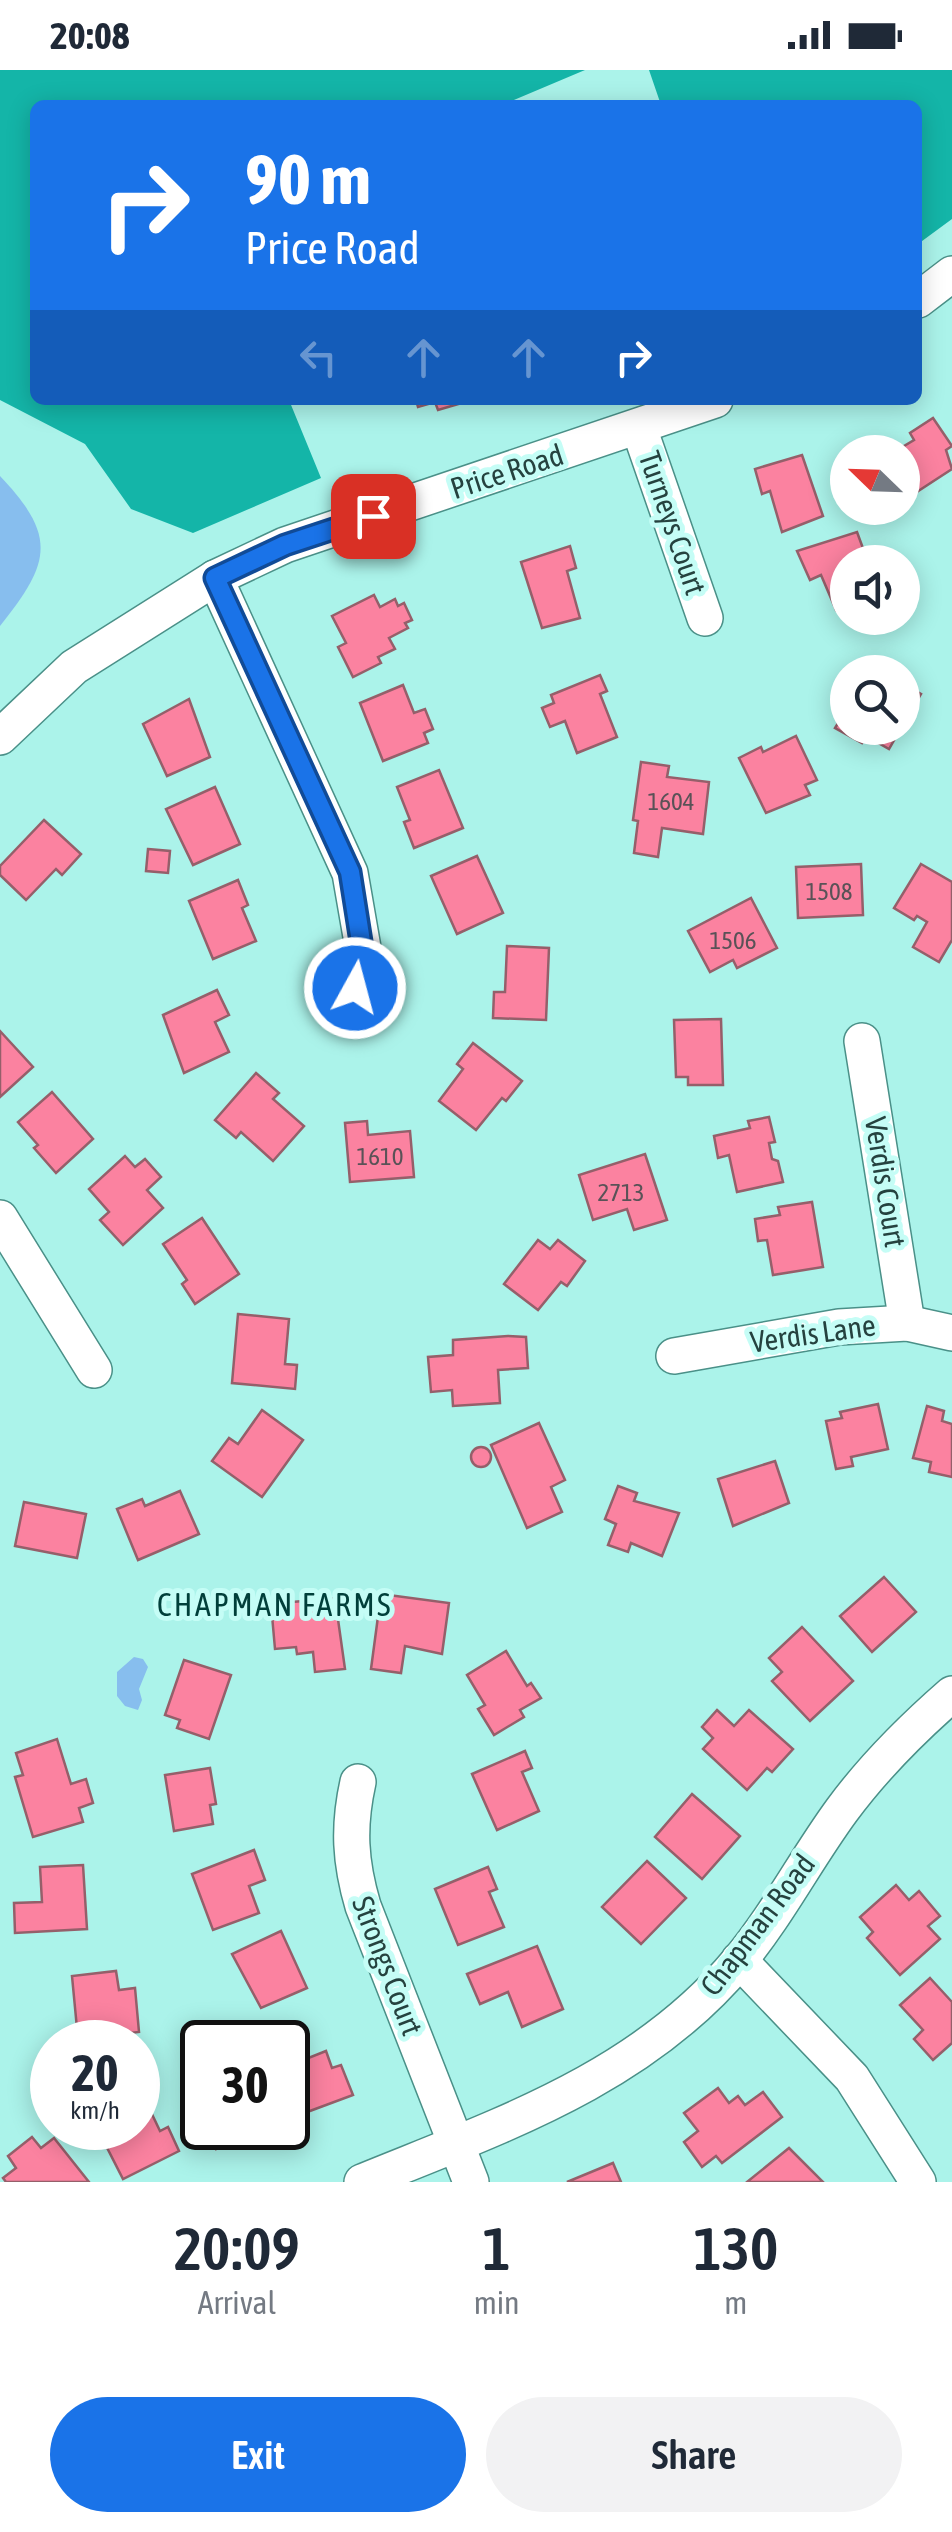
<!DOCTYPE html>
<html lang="en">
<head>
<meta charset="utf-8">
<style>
  :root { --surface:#fff; --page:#f2f2f3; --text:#1f2937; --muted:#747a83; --accent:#1a73e8 }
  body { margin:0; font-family:"Asap Condensed",sans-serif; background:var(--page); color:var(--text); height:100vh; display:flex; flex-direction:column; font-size:38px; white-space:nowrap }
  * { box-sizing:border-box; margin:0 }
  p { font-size:32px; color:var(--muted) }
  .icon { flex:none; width:55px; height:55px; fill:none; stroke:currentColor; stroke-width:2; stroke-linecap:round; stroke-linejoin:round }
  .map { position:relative; height:2112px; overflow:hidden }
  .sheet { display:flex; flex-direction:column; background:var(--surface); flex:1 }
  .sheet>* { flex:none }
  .top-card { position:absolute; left:30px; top:30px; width:892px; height:305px; border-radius:15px; box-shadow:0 5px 25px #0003; background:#1a73e8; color:#fff; overflow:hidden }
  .needle { width:65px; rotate:293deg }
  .fabs { position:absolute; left:830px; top:365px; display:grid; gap:20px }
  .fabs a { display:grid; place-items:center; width:90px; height:90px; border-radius:50%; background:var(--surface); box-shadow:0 5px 25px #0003; font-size:50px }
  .speed { position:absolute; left:30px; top:1950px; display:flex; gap:20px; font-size:50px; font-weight:700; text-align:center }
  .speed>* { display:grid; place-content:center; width:130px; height:130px; border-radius:50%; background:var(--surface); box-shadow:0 5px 25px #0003; line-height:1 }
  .speed small { font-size:25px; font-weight:400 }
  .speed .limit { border:5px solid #111; border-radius:15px; background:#fff; color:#111 }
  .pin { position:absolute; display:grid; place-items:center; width:85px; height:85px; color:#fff; margin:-42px; border-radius:20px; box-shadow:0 5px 15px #0006 }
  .me { position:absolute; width:110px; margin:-55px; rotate:7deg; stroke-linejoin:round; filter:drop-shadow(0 0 8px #0008) }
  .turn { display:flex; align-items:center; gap:35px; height:210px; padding:0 50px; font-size:45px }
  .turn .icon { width:130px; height:130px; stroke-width:2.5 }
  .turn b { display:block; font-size:70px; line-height:85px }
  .lanes { display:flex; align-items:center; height:95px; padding:0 50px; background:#0003; justify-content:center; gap:50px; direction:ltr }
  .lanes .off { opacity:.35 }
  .eta { display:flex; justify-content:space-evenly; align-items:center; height:170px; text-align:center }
  .eta b { font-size:60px; font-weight:600; line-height:70px }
  .cta { display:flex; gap:20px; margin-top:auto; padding:20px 50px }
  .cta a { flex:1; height:115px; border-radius:60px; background:var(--accent); color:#fff; font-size:40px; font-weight:600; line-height:115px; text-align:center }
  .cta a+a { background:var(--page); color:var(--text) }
  .status { display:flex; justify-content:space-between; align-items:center; height:70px; padding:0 50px; background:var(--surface); direction:ltr }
  .status svg { height:28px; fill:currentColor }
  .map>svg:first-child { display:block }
  .forest { fill:#14b5a8 }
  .water { fill:#87beee }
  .building { fill:#fb82a0; stroke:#955f6a; stroke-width:2.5 }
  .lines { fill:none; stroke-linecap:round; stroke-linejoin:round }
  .minor-casing { stroke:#4a9088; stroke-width:38 }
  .minor { stroke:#fff; stroke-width:35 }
  .route-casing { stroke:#114b97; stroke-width:25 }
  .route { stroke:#1a73e8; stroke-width:18 }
  .labels { text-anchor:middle; stroke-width:10; stroke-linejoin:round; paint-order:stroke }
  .number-label { font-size:25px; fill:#5a5257 }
  .street-label { font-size:30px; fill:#25423f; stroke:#c5fdf6 }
  .neighbourhood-label { font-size:32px; letter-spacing:2.5px; fill:#013f3a; stroke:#c5fdf6 }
</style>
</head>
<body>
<div class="status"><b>20:08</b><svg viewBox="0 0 49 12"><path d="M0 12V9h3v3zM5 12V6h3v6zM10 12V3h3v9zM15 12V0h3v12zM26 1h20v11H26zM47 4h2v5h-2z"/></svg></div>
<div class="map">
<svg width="952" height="2112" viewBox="0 0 952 2112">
  <rect width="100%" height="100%" fill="#abf3ea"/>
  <g class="forest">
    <path d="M 0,0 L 585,0 L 502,35 L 35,35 L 35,330 L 289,330 L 321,408 L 193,463 L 131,439 L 85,374 L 0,330 Z"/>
    <path d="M 649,0 L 952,0 L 952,149 L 918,174 L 918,35 L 661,35 Z"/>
  </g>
  <g class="water">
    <path d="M 0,406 C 59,468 49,494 0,556 Z"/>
    <path d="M 134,1587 L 143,1589 L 148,1597 L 139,1619 L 142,1630 L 138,1640 L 125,1636 L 117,1626 L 117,1602 Z"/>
  </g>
  <g class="building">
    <path d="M 416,330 L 472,330 L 438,340 L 435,332 L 418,337 Z"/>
    <path d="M 933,348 L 952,376 L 946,380 L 952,399 L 909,427 L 902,417 L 902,382 L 894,382 L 914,370 L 910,363 Z"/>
    <path d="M 802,385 L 823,446 L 782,462 L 770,421 L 762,424 L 755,399 Z"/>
    <path d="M 857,462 L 868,492 L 848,492 L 848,535 L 836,540 L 821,505 L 810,510 L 797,481 Z"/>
    <path d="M 570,476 L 576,498 L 567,501 L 580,548 L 542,558 L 521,492 Z"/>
    <path d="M 374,525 L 380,537 L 395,529 L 398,536 L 404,533 L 412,550 L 405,553 L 408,558 L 389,568 L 395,579 L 378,587 L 381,593 L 353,607 L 338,577 L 346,573 L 332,546 Z"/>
    <path d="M 600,605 L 607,621 L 600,624 L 617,667 L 577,683 L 565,651 L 550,657 L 542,638 L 554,633 L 551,625 Z"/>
    <path d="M 902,613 L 921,624 L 902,656 Z"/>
    <path d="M 403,615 L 414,643 L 425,639 L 433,659 L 424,663 L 428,673 L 383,691 L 360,633 Z"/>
    <path d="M 189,629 L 210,687 L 167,706 L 143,654 Z"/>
    <path d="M 848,637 L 848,658 L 901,658 L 889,679 L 866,666 L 862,673 L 835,658 Z"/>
    <path d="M 796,666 L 817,710 L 805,715 L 810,725 L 766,743 L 739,688 L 761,677 L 763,682 Z"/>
    <path d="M 641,692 L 669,696 L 667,707 L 709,712 L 703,764 L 662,758 L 658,787 L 634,783 L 638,751 L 633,750 Z"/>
    <path d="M 439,700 L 463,758 L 414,778 L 404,752 L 410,750 L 397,717 Z"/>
    <path d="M 215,717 L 240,774 L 193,795 L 166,739 Z"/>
    <path d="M 44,750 L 81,784 L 62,805 L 56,799 L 26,830 L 0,805 L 0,796 Z"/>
    <path d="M 148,779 L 170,781 L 168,803 L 146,801 Z"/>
    <path d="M 477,786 L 503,843 L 457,864 L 431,806 Z"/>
    <path d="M 861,794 L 863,845 L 798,848 L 796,797 Z"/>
    <path d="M 921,794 L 952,812 L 952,870 L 939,892 L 913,877 L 927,852 L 917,846 L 914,850 L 894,838 Z"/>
    <path d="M 238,810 L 248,835 L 242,838 L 256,871 L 213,889 L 189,831 Z"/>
    <path d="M 751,828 L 777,878 L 737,898 L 733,890 L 710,902 L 688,861 Z"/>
    <path d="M 507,876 L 549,878 L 546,950 L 493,948 L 494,922 L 505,922 Z"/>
    <path d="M 217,920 L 229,945 L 215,952 L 229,982 L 184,1003 L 163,945 Z"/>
    <path d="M 721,949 L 723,1015 L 688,1015 L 688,1007 L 676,1007 L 674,950 Z"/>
    <path d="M 0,961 L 33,997 L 0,1027 Z"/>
    <path d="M 473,973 L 522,1011 L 506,1031 L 502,1028 L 476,1060 L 439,1031 L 463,999 L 457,994 Z"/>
    <path d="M 256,1003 L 279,1023 L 273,1029 L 304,1056 L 273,1091 L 241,1062 L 236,1068 L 215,1050 Z"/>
    <path d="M 52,1022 L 93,1069 L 56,1103 L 34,1078 L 38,1075 L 18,1052 Z"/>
    <path d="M 769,1047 L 775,1072 L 769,1073 L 772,1089 L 778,1091 L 783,1112 L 737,1122 L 729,1085 L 718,1088 L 714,1066 L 750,1058 L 748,1051 Z"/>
    <path d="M 367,1051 L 368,1065 L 410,1061 L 414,1107 L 350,1112 L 345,1053 Z"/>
    <path d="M 645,1084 L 667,1150 L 634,1160 L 627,1139 L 593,1150 L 579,1105 Z"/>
    <path d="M 125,1086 L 135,1097 L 145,1089 L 161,1107 L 147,1120 L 163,1138 L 123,1175 L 100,1150 L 109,1142 L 89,1119 Z"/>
    <path d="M 812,1132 L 823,1197 L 773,1205 L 767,1170 L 758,1171 L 755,1149 L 780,1145 L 778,1137 Z"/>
    <path d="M 202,1148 L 239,1204 L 195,1234 L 182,1214 L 187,1210 L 163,1174 Z"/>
    <path d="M 538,1170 L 550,1179 L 558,1170 L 585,1191 L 567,1216 L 561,1212 L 538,1240 L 504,1214 Z"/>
    <path d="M 238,1244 L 289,1249 L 285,1294 L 297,1295 L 295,1319 L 232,1313 Z"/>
    <path d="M 508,1266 L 526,1267 L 528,1298 L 498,1300 L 500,1333 L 453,1336 L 452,1320 L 431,1322 L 428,1287 L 453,1285 L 453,1270 Z"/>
    <path d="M 878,1334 L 888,1379 L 851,1387 L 853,1396 L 836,1399 L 826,1351 L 842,1348 L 840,1342 Z"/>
    <path d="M 927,1336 L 944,1341 L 942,1351 L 952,1354 L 952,1407 L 929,1402 L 931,1392 L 913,1388 Z"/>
    <path d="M 262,1340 L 303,1370 L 262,1427 L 212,1391 L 229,1368 L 238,1374 Z"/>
    <path d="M 539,1353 L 565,1410 L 551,1417 L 562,1442 L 527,1458 L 491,1375 Z"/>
    <circle cx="481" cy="1387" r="10"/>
    <path d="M 775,1391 L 789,1433 L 733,1456 L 718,1409 Z"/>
    <path d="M 618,1416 L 637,1423 L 634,1431 L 679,1443 L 662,1486 L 631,1473 L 628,1482 L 608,1475 L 616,1454 L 605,1449 Z"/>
    <path d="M 180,1421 L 199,1464 L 138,1490 L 117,1439 L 142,1429 L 145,1436 Z"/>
    <path d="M 24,1432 L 86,1444 L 77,1488 L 15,1476 Z"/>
    <path d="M 884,1507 L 916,1542 L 872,1582 L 840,1546 Z"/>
    <path d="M 381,1524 L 449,1533 L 442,1584 L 405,1576 L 401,1603 L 371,1599 Z"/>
    <path d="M 335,1528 L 345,1599 L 315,1602 L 313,1582 L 297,1584 L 296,1577 L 275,1579 L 271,1534 Z"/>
    <path d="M 802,1557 L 853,1611 L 810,1651 L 772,1611 L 782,1602 L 769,1588 Z"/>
    <path d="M 506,1581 L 527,1616 L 531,1613 L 541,1628 L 520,1640 L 524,1647 L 494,1665 L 478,1639 L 485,1635 L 467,1605 Z"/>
    <path d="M 184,1590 L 231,1605 L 209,1669 L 177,1658 L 180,1650 L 165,1645 Z"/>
    <path d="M 717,1640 L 734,1656 L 749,1640 L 793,1679 L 772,1702 L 767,1698 L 747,1720 L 703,1679 L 713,1668 L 702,1657 Z"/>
    <path d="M 57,1669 L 71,1714 L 86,1709 L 93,1733 L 79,1738 L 83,1752 L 33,1767 L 15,1707 L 23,1705 L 16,1683 Z"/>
    <path d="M 525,1681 L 532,1698 L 522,1702 L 539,1741 L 497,1760 L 472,1704 Z"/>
    <path d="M 210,1698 L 216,1734 L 210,1735 L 213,1754 L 174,1761 L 165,1705 Z"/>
    <path d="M 692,1724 L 740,1766 L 702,1809 L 655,1767 Z"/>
    <path d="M 254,1780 L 265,1810 L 249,1816 L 259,1843 L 213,1860 L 192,1804 Z"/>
    <path d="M 647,1791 L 686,1828 L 641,1874 L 602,1837 Z"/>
    <path d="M 83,1795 L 87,1859 L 15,1863 L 14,1833 L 42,1832 L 40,1797 Z"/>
    <path d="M 488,1797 L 497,1819 L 489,1822 L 504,1857 L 458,1875 L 435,1819 Z"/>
    <path d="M 896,1815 L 909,1830 L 919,1821 L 940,1846 L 928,1856 L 940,1869 L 900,1905 L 867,1868 L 873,1862 L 860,1847 Z"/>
    <path d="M 281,1861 L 307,1918 L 261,1938 L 232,1884 Z"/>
    <path d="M 537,1876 L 563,1939 L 522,1957 L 508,1922 L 480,1934 L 467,1904 Z"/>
    <path d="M 116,1901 L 119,1920 L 135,1918 L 139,1962 L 78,1969 L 72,1906 Z"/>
    <path d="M 930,1908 L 952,1932 L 952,1973 L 933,1990 L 914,1969 L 923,1960 L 900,1935 Z"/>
    <path d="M 326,1981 L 332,1998 L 341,1995 L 353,2025 L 291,2048 L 288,2038 L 288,1996 Z"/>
    <path d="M 718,2018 L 729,2033 L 738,2026 L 745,2035 L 763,2022 L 782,2047 L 722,2093 L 716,2086 L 702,2097 L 684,2072 L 698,2061 L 684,2043 Z"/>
    <path d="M 150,2040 L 160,2061 L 168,2057 L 179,2081 L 123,2109 L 97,2058 L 138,2058 L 138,2046 Z"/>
    <path d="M 207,2058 L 273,2058 L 275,2064 L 248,2076 L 244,2067 L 216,2079 Z"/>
    <path d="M 32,2067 L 41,2078 L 54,2068 L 89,2112 L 6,2112 L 3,2108 L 16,2098 L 8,2086 Z"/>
    <path d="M 789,2078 L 823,2112 L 747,2112 Z"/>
    <path d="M 613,2093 L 621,2112 L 567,2112 Z"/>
  </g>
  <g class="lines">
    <defs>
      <g id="minor">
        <path d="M 918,230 L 952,204"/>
        <path d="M 639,358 L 705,548"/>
        <path d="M 215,508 L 350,803 L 363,878 L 355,918"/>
        <path d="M 0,667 L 74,597 L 215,508 L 285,475 L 715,330"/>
        <path d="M 862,971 L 907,1253"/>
        <path d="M 0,1148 L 94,1300"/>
        <path d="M 674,1286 L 839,1257 L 907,1253 L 952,1263"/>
        <path d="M 358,1712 C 348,1757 350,1792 363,1836 L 471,2112"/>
        <path d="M 739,1890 L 852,2008 L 918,2112"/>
        <path d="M 362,2112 C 499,2056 641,2009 739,1891 C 778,1844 806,1789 842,1740 C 873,1698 913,1658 952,1624"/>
      </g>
    </defs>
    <use href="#minor" class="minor-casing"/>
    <use href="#minor" class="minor"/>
  </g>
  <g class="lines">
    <defs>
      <path id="route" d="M 355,918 L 362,878 L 350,802 L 215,508 L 285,475 L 373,446"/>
    </defs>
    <use href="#route" class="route-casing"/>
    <use href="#route" class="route"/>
  </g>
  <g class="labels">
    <g class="number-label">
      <text x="671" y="740">1604</text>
      <text x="829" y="830">1508</text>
      <text x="733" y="879">1506</text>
      <text x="380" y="1095">1610</text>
      <text x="621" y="1131">2713</text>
    </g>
    <g class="street-label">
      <text transform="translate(507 402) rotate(-18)" y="10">Price Road</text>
      <text transform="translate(672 453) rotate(71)" y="10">Turneys Court</text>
      <text transform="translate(885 1112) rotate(81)" y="10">Verdis Court</text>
      <text transform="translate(813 1264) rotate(-8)" y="10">Verdis Lane</text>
      <text transform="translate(758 1855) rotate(-53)" y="10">Chapman Road</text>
      <text transform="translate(387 1896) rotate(69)" y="10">Strongs Court</text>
    </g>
    <g class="neighbourhood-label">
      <text x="275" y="1546">CHAPMAN FARMS</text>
    </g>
  </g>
</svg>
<div class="fabs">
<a><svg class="needle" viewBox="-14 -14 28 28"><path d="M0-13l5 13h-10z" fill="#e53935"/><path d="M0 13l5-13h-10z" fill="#747a83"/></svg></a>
<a><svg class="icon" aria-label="sound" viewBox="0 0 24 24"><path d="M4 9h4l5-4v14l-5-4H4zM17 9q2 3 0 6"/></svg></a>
<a><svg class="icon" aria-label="search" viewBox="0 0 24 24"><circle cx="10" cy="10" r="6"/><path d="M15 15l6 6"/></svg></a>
</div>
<div class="speed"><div>20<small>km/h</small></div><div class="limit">30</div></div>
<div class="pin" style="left:373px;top:446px;background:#d93025"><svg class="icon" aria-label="arrive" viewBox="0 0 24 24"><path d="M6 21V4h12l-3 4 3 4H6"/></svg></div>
<svg class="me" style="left:355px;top:918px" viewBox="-20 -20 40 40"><circle r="17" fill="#1a73e8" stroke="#fff" stroke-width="3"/><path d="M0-11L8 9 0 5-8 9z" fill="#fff"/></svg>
<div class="top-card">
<div class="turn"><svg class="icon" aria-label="right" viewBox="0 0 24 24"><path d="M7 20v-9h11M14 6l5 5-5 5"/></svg><div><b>90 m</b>Price Road</div></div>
<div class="lanes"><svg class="icon off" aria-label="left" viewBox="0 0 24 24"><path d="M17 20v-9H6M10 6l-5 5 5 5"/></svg><svg class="icon off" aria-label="ahead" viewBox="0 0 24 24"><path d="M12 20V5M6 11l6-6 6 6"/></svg><svg class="icon off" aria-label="ahead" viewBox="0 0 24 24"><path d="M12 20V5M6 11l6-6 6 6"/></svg><svg class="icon" aria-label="right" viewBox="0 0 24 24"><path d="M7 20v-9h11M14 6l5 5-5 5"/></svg></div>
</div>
</div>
<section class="sheet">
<div class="eta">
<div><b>20:09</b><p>Arrival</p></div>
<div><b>1</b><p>min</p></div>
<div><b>130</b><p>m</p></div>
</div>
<div class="cta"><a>Exit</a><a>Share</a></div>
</section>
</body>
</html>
